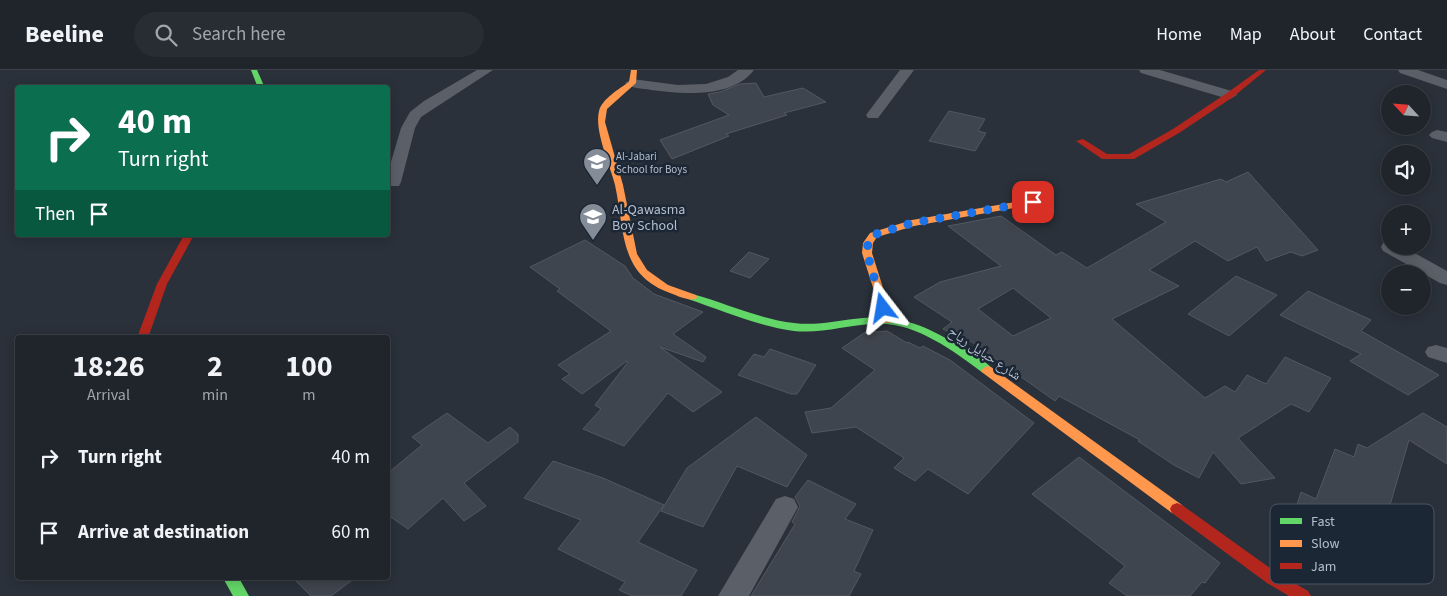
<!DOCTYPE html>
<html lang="en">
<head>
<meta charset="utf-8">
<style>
  :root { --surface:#20252c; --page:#282d34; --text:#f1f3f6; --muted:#a2a5a9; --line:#3d4248 }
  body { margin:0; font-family:"Source Sans 3","Noto Naskh Arabic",sans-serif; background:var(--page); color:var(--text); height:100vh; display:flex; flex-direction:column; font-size:19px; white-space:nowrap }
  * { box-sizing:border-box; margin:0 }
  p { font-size:16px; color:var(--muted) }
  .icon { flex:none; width:28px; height:28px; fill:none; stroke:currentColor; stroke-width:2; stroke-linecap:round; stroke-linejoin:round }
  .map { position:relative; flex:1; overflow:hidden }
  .details { position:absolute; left:15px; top:265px; width:375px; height:245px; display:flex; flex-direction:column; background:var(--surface); border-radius:5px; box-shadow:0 2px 12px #0003,0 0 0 1px var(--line) }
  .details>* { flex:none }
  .banner { position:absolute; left:15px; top:15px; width:375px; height:152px; border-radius:5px; box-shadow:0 2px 12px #0003,0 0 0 1px var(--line); background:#0b6e4f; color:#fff; overflow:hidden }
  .needle { width:32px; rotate:296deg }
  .buttons { position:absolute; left:1381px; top:15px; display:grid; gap:10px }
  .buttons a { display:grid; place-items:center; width:50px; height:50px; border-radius:50%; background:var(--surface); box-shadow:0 2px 12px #0003,0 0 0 1px var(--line); font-size:25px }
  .pin { position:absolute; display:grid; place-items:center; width:42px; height:42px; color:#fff; margin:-21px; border-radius:10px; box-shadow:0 2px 8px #0006 }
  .me { position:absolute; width:55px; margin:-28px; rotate:346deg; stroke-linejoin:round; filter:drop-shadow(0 0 4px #0008) }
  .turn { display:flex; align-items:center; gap:18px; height:105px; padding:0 20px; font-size:22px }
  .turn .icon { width:65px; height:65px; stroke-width:2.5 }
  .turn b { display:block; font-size:35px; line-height:42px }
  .then { display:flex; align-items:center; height:48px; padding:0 20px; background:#0003; gap:10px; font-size:19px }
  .eta { display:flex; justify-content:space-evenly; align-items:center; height:85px; text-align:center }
  .eta b { font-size:30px; font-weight:700; line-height:35px }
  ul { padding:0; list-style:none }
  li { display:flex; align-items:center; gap:15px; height:75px; padding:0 20px }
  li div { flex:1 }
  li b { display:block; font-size:19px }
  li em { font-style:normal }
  header { display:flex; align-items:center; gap:30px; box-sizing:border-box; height:70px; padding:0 25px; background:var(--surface); border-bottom:1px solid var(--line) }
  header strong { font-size:24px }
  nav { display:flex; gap:28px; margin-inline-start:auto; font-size:18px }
  .search { width:350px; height:45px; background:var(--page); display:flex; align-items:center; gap:12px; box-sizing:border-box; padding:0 18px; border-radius:28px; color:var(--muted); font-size:19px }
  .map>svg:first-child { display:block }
  .building { fill:#3f454e; stroke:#525861; fill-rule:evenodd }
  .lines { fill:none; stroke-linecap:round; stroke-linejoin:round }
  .street { fill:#5b6068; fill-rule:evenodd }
  .fast { fill:#63d668; fill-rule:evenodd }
  .slow { fill:#ff974d; fill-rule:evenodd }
  .jam { fill:#b3261e; fill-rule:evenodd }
  .route { stroke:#1a73e8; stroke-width:9; stroke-dasharray:0 16.2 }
  .labels { text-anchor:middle; stroke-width:5; stroke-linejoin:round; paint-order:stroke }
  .far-poi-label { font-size:11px; fill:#b4bdcb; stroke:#1c2736; text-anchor:start }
  .poi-label { font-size:14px; fill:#b4bdcb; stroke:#1c2736; text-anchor:start }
  .street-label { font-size:14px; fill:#b4bdcb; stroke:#1c2736 }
  .key { fill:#1c2736; stroke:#4a5463; stroke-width:1 }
  .key-label { font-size:14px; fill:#b4bdcb }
</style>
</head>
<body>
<header>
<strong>Beeline</strong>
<div class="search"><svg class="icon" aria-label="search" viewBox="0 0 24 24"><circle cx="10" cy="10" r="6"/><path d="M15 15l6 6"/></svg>Search here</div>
<nav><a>Home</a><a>Map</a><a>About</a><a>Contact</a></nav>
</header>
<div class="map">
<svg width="1447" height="526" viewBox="0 0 1447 526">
  <rect width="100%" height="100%" fill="#2a313a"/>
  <g class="building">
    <path d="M 756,13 L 764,27 L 803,18 L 826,32 L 784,43 L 787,45 L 726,64 L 729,66 L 672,89 L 660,70 L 729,45 L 713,35 L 708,24 L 720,22 L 740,14 Z"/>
    <path d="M 949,41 L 985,49 L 978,61 L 986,63 L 975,81 L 929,71 Z"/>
    <path d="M 1248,102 L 1318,180 L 1302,186 L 1291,182 L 1266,191 L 1257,177 L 1228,191 L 1195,171 L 1149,200 L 1179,216 L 1112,249 L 1205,328 L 1225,316 L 1235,322 L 1247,305 L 1266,314 L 1285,287 L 1331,308 L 1309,342 L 1291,334 L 1238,368 L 1275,408 L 1241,414 L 1213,382 L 1199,408 L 1174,395 L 1138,371 L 1140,370 L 1059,326 L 1055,331 L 972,272 L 943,259 L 952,252 L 914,227 L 940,212 L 1001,196 L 948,156 L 1001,146 L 1056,185 L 1062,182 L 1087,198 L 1166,152 L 1136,134 L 1221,109 L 1226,112 ZM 1013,218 L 1051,248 L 1013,266 L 978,239 Z"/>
    <path d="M 585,170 L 625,196 L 633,208 L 654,224 L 703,242 L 673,264 L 706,287 L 703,292 L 660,277 L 722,322 L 693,342 L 668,323 L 624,376 L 583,359 L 601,339 L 595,335 L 628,292 L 627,291 L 582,324 L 562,309 L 570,304 L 558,295 L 611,261 L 557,221 L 560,219 L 530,197 Z"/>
    <path d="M 749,182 L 769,189 L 750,208 L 730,201 Z"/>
    <path d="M 1236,206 L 1277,225 L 1229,266 L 1188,244 Z"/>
    <path d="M 1308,221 L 1371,250 L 1361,261 L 1439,305 L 1408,325 L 1350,291 L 1361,284 L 1280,245 Z"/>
    <path d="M 887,261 L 907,273 L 908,272 L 920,278 L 923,276 L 950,290 L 1034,353 L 968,424 L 928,399 L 915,411 L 894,398 L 904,388 L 856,357 L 812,363 L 805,342 L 831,338 L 875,300 L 842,278 L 864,263 Z"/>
    <path d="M 770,279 L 816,295 L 797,324 L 791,324 L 738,305 L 754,284 L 764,287 Z"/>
    <path d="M 447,343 L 488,373 L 510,357 L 518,364 L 518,372 L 464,413 L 486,436 L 464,451 L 443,428 L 408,459 L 388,445 L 388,403 L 422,375 L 412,367 Z"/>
    <path d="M 1423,343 L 1447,357 L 1447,394 L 1409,370 L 1383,459 L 1403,468 L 1395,512 L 1289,461 L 1301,422 L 1316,429 L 1335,379 L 1354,387 L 1358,374 L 1367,378 Z"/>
    <path d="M 756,347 L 807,385 L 787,417 L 737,396 L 703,457 L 661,441 L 687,398 Z"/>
    <path d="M 1079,387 L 1220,493 L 1205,513 L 1202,512 L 1190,526 L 1127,526 L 1109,513 L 1125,496 L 1032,424 Z"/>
    <path d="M 553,391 L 603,408 L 664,435 L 638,472 L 697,500 L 681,526 L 632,526 L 619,520 L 625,512 L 558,479 L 581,450 L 524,428 Z"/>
    <path d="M 808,410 L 856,434 L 845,449 L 873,460 L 854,501 L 861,504 L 849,526 L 751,526 L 795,454 L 792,452 L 800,436 L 795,427 Z"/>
    <path d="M 293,508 L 355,508 L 331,526 L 311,526 Z"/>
  </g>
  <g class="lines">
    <g class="street">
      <path d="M 477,0 L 493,0 L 421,47 L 415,58 L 401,112 L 399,116 L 388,116 L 388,102 L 401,58 L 410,42 L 424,31 Z"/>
      <path d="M 738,0 L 754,0 C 732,29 682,24 651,20 C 643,18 630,19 625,13 L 632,9 L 678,15 L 706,14 L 728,7 Z"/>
      <path d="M 900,0 L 914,0 L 878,48 L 868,48 L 866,45 Z"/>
      <path d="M 1139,0 L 1160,0 L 1235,22 L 1237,25 L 1230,29 L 1225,28 L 1141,3 Z"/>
      <path d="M 1398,0 L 1418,0 L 1447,10 L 1447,19 L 1400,3 Z"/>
      <path d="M 1437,60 L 1447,62 L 1447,72 L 1432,68 L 1429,65 L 1432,62 Z"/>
      <path d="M 1390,171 L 1390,176 L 1402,176 L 1447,201 L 1447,215 L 1440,213 L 1383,181 L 1381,177 L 1383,173 Z"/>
      <path d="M 1436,275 L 1447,278 L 1447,293 L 1428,287 L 1425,282 L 1428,277 Z"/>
      <path d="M 785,426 L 794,429 L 798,437 L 749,526 L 718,526 L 776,429 Z"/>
    </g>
    <g class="fast">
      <path d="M 251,0 L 257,0 L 265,18 L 258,18 Z"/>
      <path d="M 692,224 C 726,233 759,249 794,253 C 817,256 840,250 863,248 C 898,244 929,257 959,276 C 970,282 986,290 993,300 L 991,303 L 983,303 C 952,280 914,251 874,254 C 847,255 821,264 794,261 C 758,256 723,241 688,229 L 687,227 Z"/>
      <path d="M 223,508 L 239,508 L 249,526 L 233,526 Z"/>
    </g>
    <g class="slow">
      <path d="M 631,0 L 637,0 L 636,13 L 607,39 L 605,52 L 623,115 L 637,184 L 647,200 L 668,215 L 696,225 L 697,227 L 696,229 C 688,231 678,226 670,223 C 618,204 625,160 615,115 C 610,95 594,61 599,41 C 602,29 619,19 629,12 Z"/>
      <path d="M 1033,129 L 1036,130 L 1036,134 L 914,156 L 877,167 L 873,173 L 872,183 L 886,227 L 891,250 L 889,253 L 881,253 L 876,227 L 862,183 L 863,173 L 870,163 L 912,150 Z"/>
      <path d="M 987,296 L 991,297 L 1182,435 L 1184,439 L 1182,443 L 1177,445 L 1172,443 L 983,303 L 981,300 Z"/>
    </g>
    <g class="jam">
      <path d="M 1259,0 L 1266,0 L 1233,27 L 1179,63 L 1134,89 L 1102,89 L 1076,71 L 1083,69 L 1107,84 L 1129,84 L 1173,59 L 1227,23 Z"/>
      <path d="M 184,165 L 194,165 L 167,214 L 148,268 L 137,268 L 157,214 Z"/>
      <path d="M 1177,433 L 1182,435 L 1277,503 L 1308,521 L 1311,526 L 1289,526 L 1267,513 L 1172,443 L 1170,439 L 1172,435 Z"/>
    </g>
  </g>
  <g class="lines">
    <path class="route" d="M 883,238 L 867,183 L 868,173 L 873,165 L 912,153 L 1033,132"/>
  </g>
  <defs>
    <symbol id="school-pin" viewBox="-11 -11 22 30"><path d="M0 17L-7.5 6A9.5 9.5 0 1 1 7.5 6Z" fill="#848c98" stroke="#1c2736"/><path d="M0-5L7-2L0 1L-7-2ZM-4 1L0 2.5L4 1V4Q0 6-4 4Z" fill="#fff"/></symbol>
  </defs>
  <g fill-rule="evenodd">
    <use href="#school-pin" x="581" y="76" width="32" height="43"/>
    <use href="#school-pin" x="577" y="131" width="32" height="43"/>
  </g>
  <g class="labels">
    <g class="far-poi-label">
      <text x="616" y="90">Al-Jabari<tspan x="616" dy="13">School for Boys</tspan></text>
    </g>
    <g class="poi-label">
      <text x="612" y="144">Al-Qawasma<tspan x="612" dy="16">Boy School</tspan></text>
    </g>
    <g class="street-label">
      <text transform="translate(985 283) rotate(34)" y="5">شارع حبايل رياح</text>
    </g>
  </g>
  <rect x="1270" y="434" width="164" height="80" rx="8" class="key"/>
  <rect x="1280" y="448" width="22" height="6" fill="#63d668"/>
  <rect x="1280" y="470" width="22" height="7" fill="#ff974d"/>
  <rect x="1280" y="493" width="22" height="6" fill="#b3261e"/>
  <g class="key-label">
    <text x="1311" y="456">Fast</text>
    <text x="1311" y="478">Slow</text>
    <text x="1311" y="501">Jam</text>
  </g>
</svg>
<div class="buttons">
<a><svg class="needle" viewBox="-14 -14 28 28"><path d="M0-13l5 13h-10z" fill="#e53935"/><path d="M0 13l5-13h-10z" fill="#a2a5a9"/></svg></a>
<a><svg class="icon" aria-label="sound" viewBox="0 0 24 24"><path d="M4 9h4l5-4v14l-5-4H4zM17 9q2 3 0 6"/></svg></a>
<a>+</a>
<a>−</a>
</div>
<div class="pin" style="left:1033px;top:132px;background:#d93025"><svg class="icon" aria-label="arrive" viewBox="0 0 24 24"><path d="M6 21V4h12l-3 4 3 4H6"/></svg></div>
<svg class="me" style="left:883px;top:238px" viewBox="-20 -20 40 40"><path d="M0-17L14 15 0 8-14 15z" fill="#1a73e8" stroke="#fff" stroke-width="4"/></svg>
<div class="banner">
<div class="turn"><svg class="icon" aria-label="right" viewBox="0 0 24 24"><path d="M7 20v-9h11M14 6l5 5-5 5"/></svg><div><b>40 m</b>Turn right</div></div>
<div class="then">Then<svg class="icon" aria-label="arrive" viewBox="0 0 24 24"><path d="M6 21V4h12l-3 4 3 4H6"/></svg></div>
</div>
<section class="details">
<div class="eta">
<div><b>18:26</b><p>Arrival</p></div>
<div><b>2</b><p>min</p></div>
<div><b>100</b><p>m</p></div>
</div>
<ul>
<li><svg class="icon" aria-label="right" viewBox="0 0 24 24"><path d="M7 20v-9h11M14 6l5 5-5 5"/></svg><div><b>Turn right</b></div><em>40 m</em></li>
<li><svg class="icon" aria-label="arrive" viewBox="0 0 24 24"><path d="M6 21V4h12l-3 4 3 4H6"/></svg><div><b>Arrive at destination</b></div><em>60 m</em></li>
</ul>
</section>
</div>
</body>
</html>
